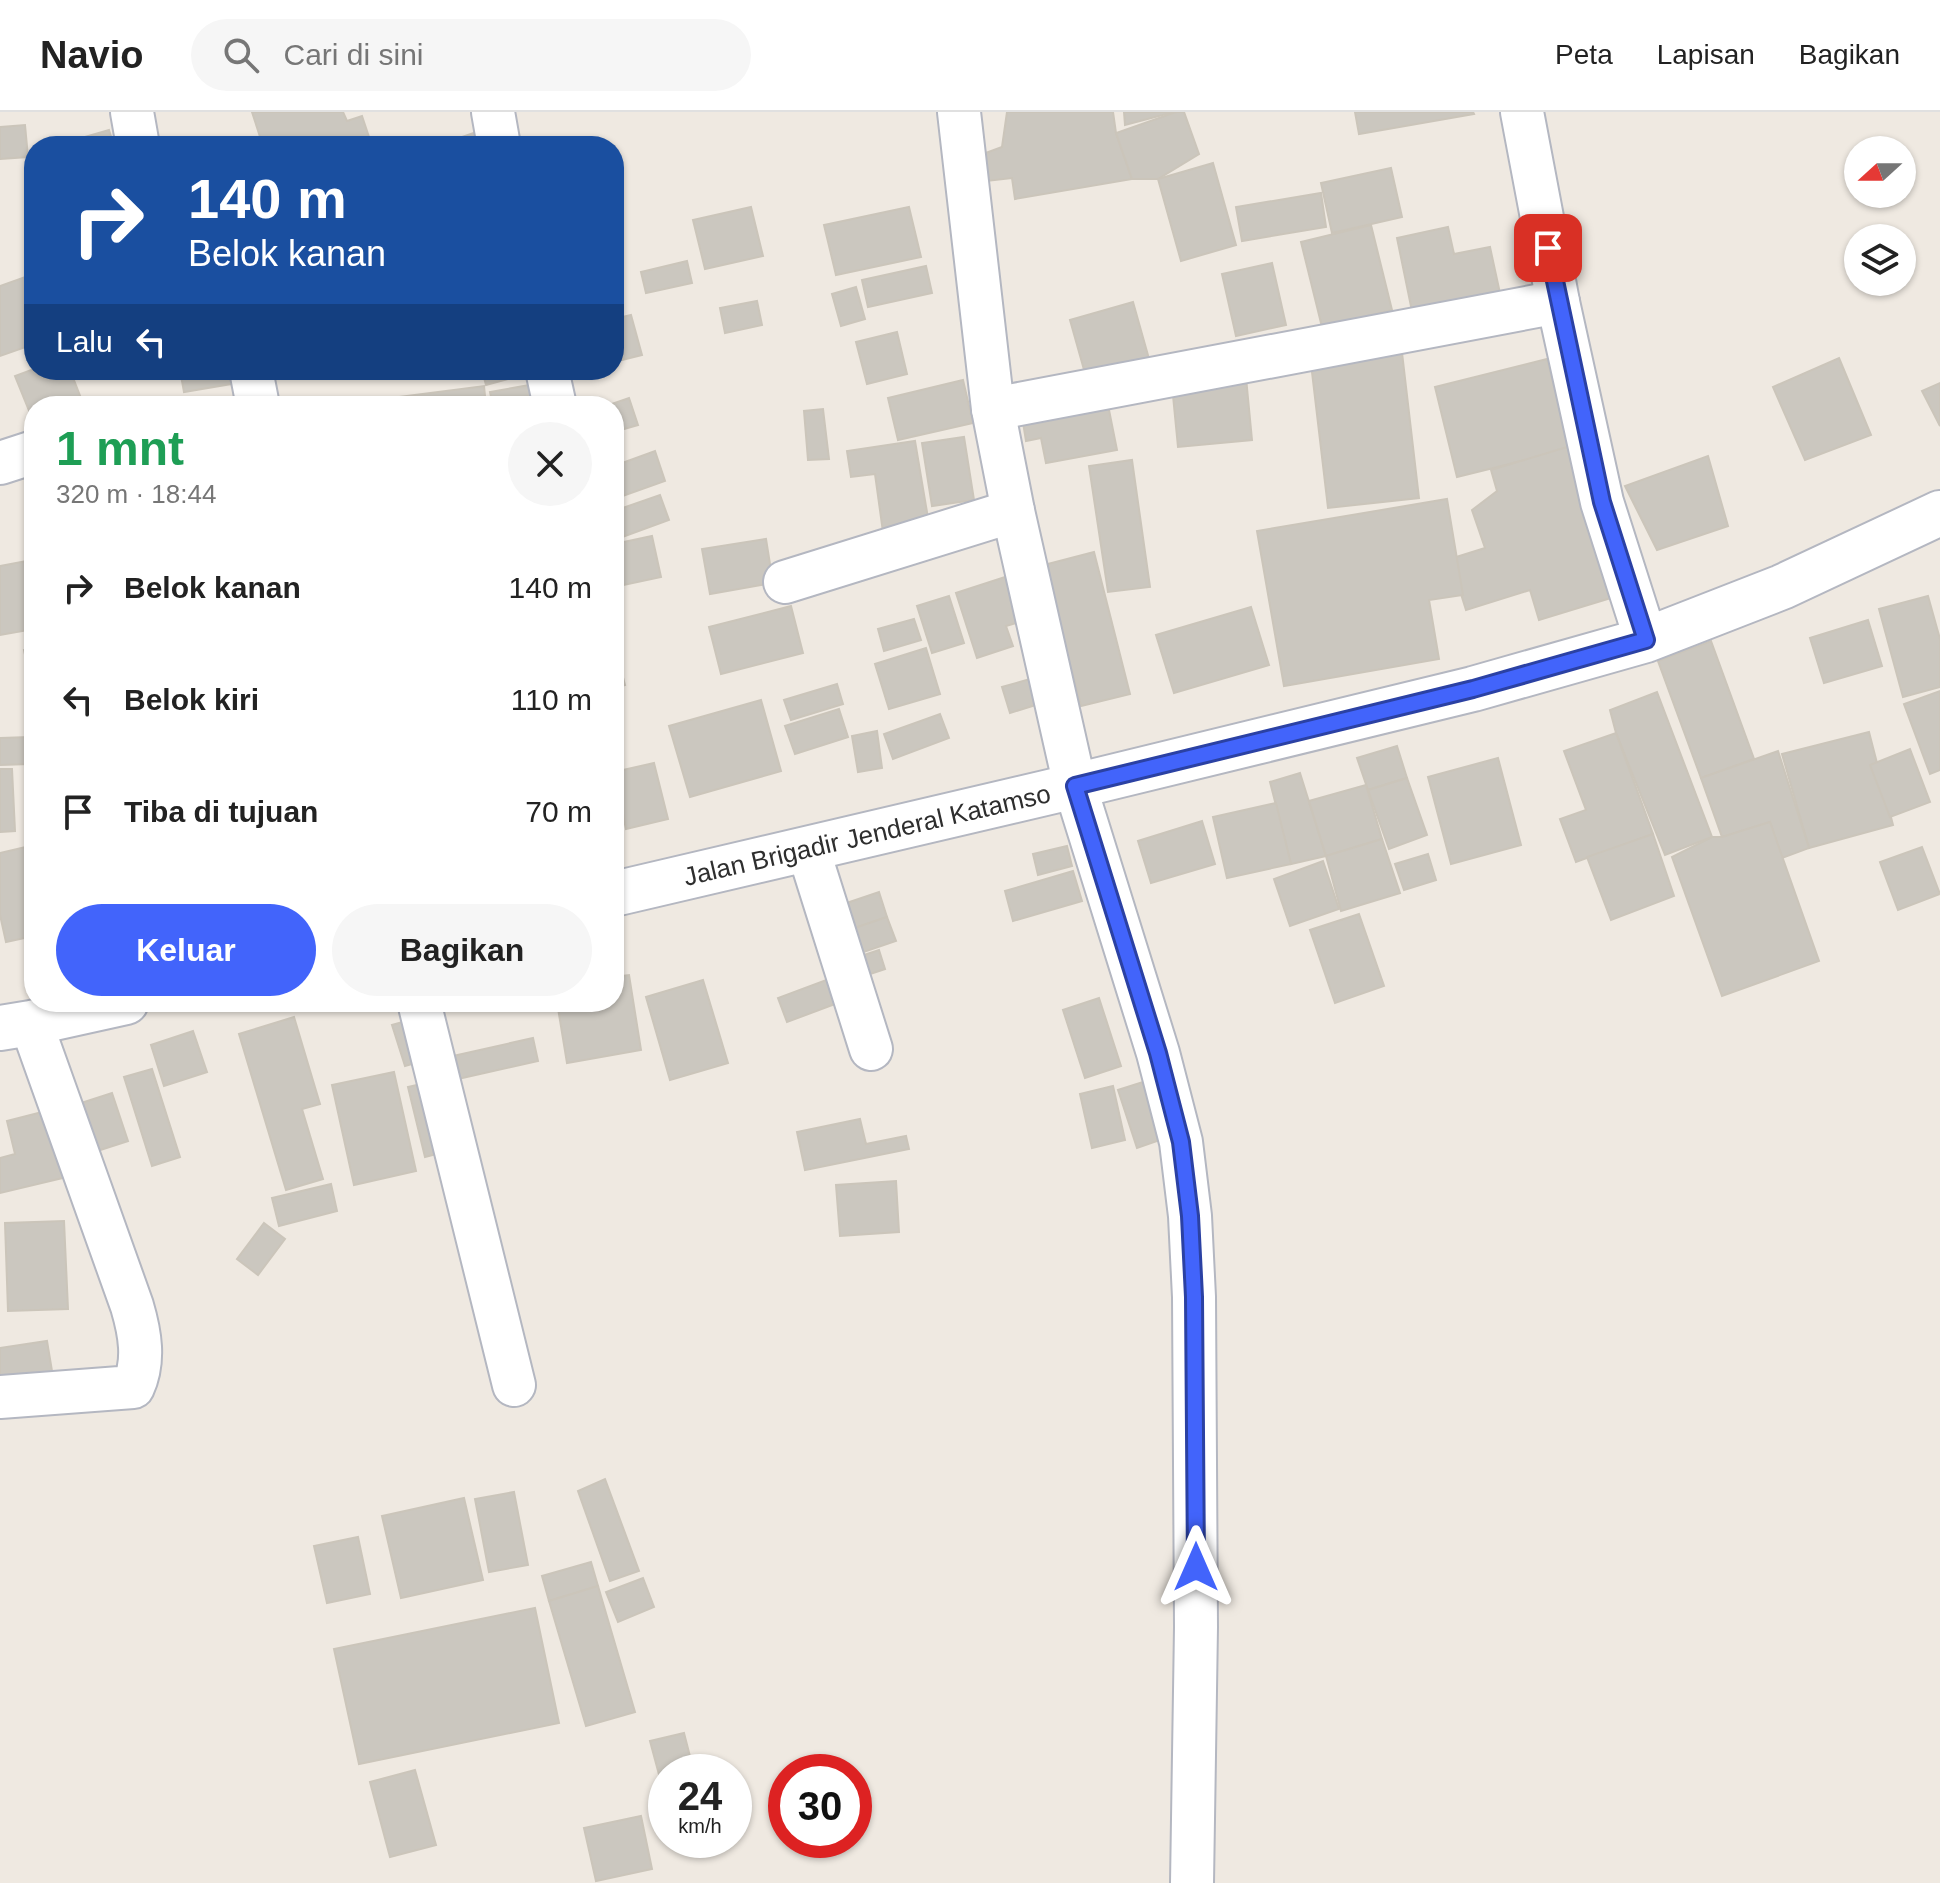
<!DOCTYPE html>
<html lang="id">
<head>
<meta charset="utf-8">
<style>
  :root { --surface:#fff; --page:#f6f6f6; --text:#222; --muted:#767676; --line:#e0e0e0; --accent:#4264fb }
  body { margin:0; font-family:Helvetica,sans-serif; background:var(--page); color:var(--text); height:100vh; display:flex; flex-direction:column; font-size:30px; white-space:nowrap }
  * { box-sizing:border-box; margin:0 }
  p { font-size:26px; color:var(--muted) }
  .icon { flex:none; width:44px; height:44px; fill:none; stroke:currentColor; stroke-width:2; stroke-linecap:round; stroke-linejoin:round }
  .map { position:relative; flex:1; overflow:hidden }
  .sheet { position:absolute; left:24px; top:284px; width:600px; height:616px; display:flex; flex-direction:column; background:var(--surface); border-radius:32px; box-shadow:0 2px 6px #0004 }
  .sheet>* { flex:none }
  .hud { position:absolute; left:24px; top:24px; width:600px; height:244px; border-radius:32px; box-shadow:0 2px 6px #0004; background:#1a4fa0; color:#fff; overflow:hidden }
  .needle { width:52px; rotate:249deg }
  .fabs { position:absolute; left:1844px; top:24px; display:grid; gap:16px }
  .fabs a { display:grid; place-items:center; width:72px; height:72px; border-radius:50%; background:var(--surface); box-shadow:0 2px 6px #0004; font-size:40px }
  .speed { position:absolute; left:648px; top:1642px; display:flex; gap:16px; font-size:40px; font-weight:700; text-align:center }
  .speed>* { display:grid; place-content:center; width:104px; height:104px; border-radius:50%; background:var(--surface); box-shadow:0 2px 6px #0004; line-height:1 }
  .speed small { font-size:20px; font-weight:400 }
  .speed .limit { border:12px solid #d22; background:#fff; color:#111 }
  .pin { position:absolute; display:grid; place-items:center; width:68px; height:68px; color:#fff; margin:-34px; border-radius:16px; box-shadow:0 4px 12px #0006 }
  .me { position:absolute; width:88px; margin:-44px; rotate:0deg; stroke-linejoin:round; filter:drop-shadow(0 0 6px #0008) }
  .turn { display:flex; align-items:center; gap:28px; height:168px; padding:0 32px; font-size:36px }
  .turn .icon { width:104px; height:104px; stroke-width:2.5 }
  .turn b { display:block; font-size:56px; line-height:68px }
  .then { display:flex; align-items:center; height:76px; padding:0 32px; background:#0003; gap:16px; font-size:30px }
  .round { display:grid; place-items:center; flex:none; width:84px; height:84px; border-radius:42px; background:var(--page) }
  .head { display:flex; align-items:center; justify-content:space-between; height:136px; padding:0 32px }
  h1 { font-size:48px; font-weight:600; line-height:60px; color:#1e9e55 }
  .primary-button { display:flex; gap:16px; margin-top:auto; padding:16px 32px }
  .primary-button a { flex:1; height:92px; border-radius:48px; background:var(--accent); color:#fff; font-size:32px; font-weight:600; line-height:92px; text-align:center }
  .primary-button a+a { background:var(--page); color:var(--text) }
  ul { padding:0; list-style:none }
  li { display:flex; align-items:center; gap:24px; height:112px; padding:0 32px }
  li div { flex:1 }
  li b { display:block; font-size:30px }
  li em { font-style:normal }
  header { display:flex; align-items:center; gap:48px; box-sizing:border-box; height:112px; padding:0 40px; background:var(--surface); border-bottom:2px solid var(--line) }
  header strong { font-size:38px }
  nav { display:flex; gap:44px; margin-inline-start:auto; font-size:28px }
  .search { width:560px; height:72px; background:var(--page); display:flex; align-items:center; gap:20px; box-sizing:border-box; padding:0 28px; border-radius:44px; color:var(--muted); font-size:30px }
  .map>svg:first-child { display:block }
  .building { fill:#cbc7bf; stroke:#cbc5ba; stroke-width:2 }
  .lines { fill:none; stroke-linecap:round; stroke-linejoin:round }
  .street-casing { stroke:#b4b7c1; stroke-width:46 }
  .secondary-casing { stroke:#b4b7c1; stroke-width:48 }
  .street { stroke:#fff; stroke-width:42 }
  .secondary { stroke:#fff; stroke-width:44 }
  .route-casing { stroke:#2b41a3; stroke-width:20 }
  .route { stroke:#4264fb; stroke-width:14 }
  .labels { text-anchor:middle; stroke-width:8; stroke-linejoin:round; paint-order:stroke }
  .street-label { font-size:26px; fill:#2e2e2e; stroke:#fff }
</style>
</head>
<body>
<header>
<strong>Navio</strong>
<div class="search"><svg class="icon" aria-label="search" viewBox="0 0 24 24"><circle cx="10" cy="10" r="6"/><path d="M15 15l6 6"/></svg>Cari di sini</div>
<nav><a>Peta</a><a>Lapisan</a><a>Bagikan</a></nav>
</header>
<div class="map">
<svg width="1940" height="1771" viewBox="0 0 1940 1771">
  <rect width="100%" height="100%" fill="#efe9e1"/>
  <g class="building">
    <path d="M 252,0 L 343,0 L 347,9 L 362,4 L 372,34 L 263,34 Z"/>
    <path d="M 1007,0 L 1113,0 L 1116,21 L 1132,67 L 1015,87 L 1012,66 L 978,70 L 975,45 L 1002,35 Z"/>
    <path d="M 1124,0 L 1174,0 L 1125,13 Z"/>
    <path d="M 1176,0 L 1184,0 L 1199,42 L 1158,67 L 1132,67 L 1116,21 Z"/>
    <path d="M 1355,0 L 1473,0 L 1474,2 L 1359,22 Z"/>
    <path d="M 25,13 L 28,45 L 0,47 L 0,15 Z"/>
    <path d="M 485,17 L 490,34 L 455,34 L 453,28 Z"/>
    <path d="M 109,18 L 114,34 L 87,34 L 85,25 Z"/>
    <path d="M 1213,51 L 1236,133 L 1181,149 L 1158,67 Z"/>
    <path d="M 1391,56 L 1402,105 L 1332,121 L 1321,71 Z"/>
    <path d="M 1321,81 L 1326,115 L 1242,129 L 1236,95 Z"/>
    <path d="M 751,95 L 763,144 L 705,157 L 693,108 Z"/>
    <path d="M 909,95 L 921,145 L 836,163 L 824,113 Z"/>
    <path d="M 1371,113 L 1392,198 L 1322,215 L 1301,130 Z"/>
    <path d="M 1448,115 L 1454,142 L 1490,135 L 1501,186 L 1413,204 L 1397,126 Z"/>
    <path d="M 687,149 L 692,171 L 646,181 L 641,160 Z"/>
    <path d="M 1272,151 L 1286,213 L 1236,224 L 1222,162 Z"/>
    <path d="M 926,154 L 932,181 L 868,195 L 862,168 Z"/>
    <path d="M 34,162 L 34,232 L 0,244 L 0,174 Z"/>
    <path d="M 856,175 L 865,207 L 841,214 L 832,182 Z"/>
    <path d="M 757,189 L 762,213 L 725,221 L 720,196 Z"/>
    <path d="M 1133,190 L 1153,261 L 1090,279 L 1070,208 Z"/>
    <path d="M 631,203 L 642,243 L 614,250 L 614,207 Z"/>
    <path d="M 897,220 L 907,262 L 867,272 L 856,230 Z"/>
    <path d="M 1401,232 L 1419,386 L 1328,396 L 1310,243 Z"/>
    <path d="M 1839,246 L 1871,323 L 1805,348 L 1773,275 Z"/>
    <path d="M 1547,247 L 1570,337 L 1457,365 L 1435,275 Z"/>
    <path d="M 1245,255 L 1252,328 L 1178,335 L 1171,263 Z"/>
    <path d="M 34,257 L 70,258 L 84,294 L 34,294 L 34,311 L 15,264 Z"/>
    <path d="M 180,258 L 236,258 L 238,271 L 184,280 Z"/>
    <path d="M 482,258 L 538,258 L 538,259 L 486,273 Z"/>
    <path d="M 963,268 L 973,311 L 898,328 L 888,286 Z"/>
    <path d="M 541,271 L 545,294 L 493,294 L 490,280 Z"/>
    <path d="M 1940,271 L 1940,314 L 1922,279 Z"/>
    <path d="M 484,274 L 486,294 L 368,294 L 367,289 Z"/>
    <path d="M 629,286 L 638,313 L 614,320 L 614,294 L 606,294 Z"/>
    <path d="M 1107,288 L 1117,338 L 1046,351 L 1041,326 L 1026,329 L 1022,304 Z"/>
    <path d="M 823,297 L 829,347 L 808,348 L 804,299 Z"/>
    <path d="M 964,325 L 974,388 L 932,394 L 922,331 Z"/>
    <path d="M 915,329 L 929,412 L 883,420 L 875,362 L 851,365 L 847,339 Z"/>
    <path d="M 1567,335 L 1614,485 L 1539,508 L 1530,478 L 1466,498 L 1450,447 L 1485,436 L 1472,398 L 1497,379 L 1491,358 Z"/>
    <path d="M 655,339 L 665,369 L 614,387 L 614,354 Z"/>
    <path d="M 1708,344 L 1728,414 L 1657,438 L 1625,374 Z"/>
    <path d="M 1132,348 L 1150,475 L 1108,480 L 1089,354 Z"/>
    <path d="M 660,383 L 669,408 L 614,428 L 614,399 Z"/>
    <path d="M 1447,387 L 1463,483 L 1429,488 L 1439,547 L 1284,574 L 1257,419 Z"/>
    <path d="M 652,424 L 661,465 L 614,475 L 614,432 Z"/>
    <path d="M 766,427 L 773,471 L 710,482 L 702,437 Z"/>
    <path d="M 1094,440 L 1130,582 L 1081,594 L 1044,453 Z"/>
    <path d="M 27,449 L 34,489 L 34,517 L 0,523 L 0,454 Z"/>
    <path d="M 1005,465 L 1020,510 L 1006,514 L 1013,534 L 977,546 L 956,481 Z"/>
    <path d="M 949,484 L 964,531 L 932,541 L 917,494 Z"/>
    <path d="M 1928,484 L 1940,527 L 1940,575 L 1903,585 L 1879,497 Z"/>
    <path d="M 791,494 L 803,541 L 721,562 L 709,515 Z"/>
    <path d="M 1251,495 L 1269,553 L 1174,581 L 1156,523 Z"/>
    <path d="M 914,507 L 921,528 L 884,539 L 878,517 Z"/>
    <path d="M 1868,508 L 1882,554 L 1824,571 L 1810,526 Z"/>
    <path d="M 1711,529 L 1754,647 L 1701,666 L 1658,549 Z"/>
    <path d="M 615,534 L 625,573 L 614,576 L 614,535 Z"/>
    <path d="M 34,536 L 34,566 L 30,567 L 24,538 Z"/>
    <path d="M 926,536 L 940,582 L 889,597 L 875,552 Z"/>
    <path d="M 1037,565 L 1045,590 L 1010,601 L 1002,575 Z"/>
    <path d="M 837,572 L 843,592 L 791,608 L 784,588 Z"/>
    <path d="M 1940,579 L 1940,658 L 1930,662 L 1904,592 Z"/>
    <path d="M 1657,580 L 1712,725 L 1665,743 L 1616,621 L 1610,598 Z"/>
    <path d="M 761,588 L 781,659 L 690,685 L 669,614 Z"/>
    <path d="M 839,597 L 848,625 L 795,642 L 785,614 Z"/>
    <path d="M 940,602 L 949,626 L 893,647 L 884,622 Z"/>
    <path d="M 877,619 L 882,656 L 858,660 L 852,624 Z"/>
    <path d="M 1869,620 L 1893,713 L 1809,736 L 1782,642 Z"/>
    <path d="M 1616,621 L 1653,722 L 1576,750 L 1560,707 L 1586,698 L 1564,639 Z"/>
    <path d="M 29,625 L 29,652 L 0,653 L 0,626 Z"/>
    <path d="M 1397,634 L 1407,666 L 1368,678 L 1357,646 Z"/>
    <path d="M 1910,637 L 1930,690 L 1890,705 L 1870,653 Z"/>
    <path d="M 1778,639 L 1809,736 L 1782,746 L 1770,710 L 1722,725 L 1701,666 Z"/>
    <path d="M 1498,646 L 1521,733 L 1451,752 L 1428,665 Z"/>
    <path d="M 654,651 L 668,707 L 626,717 L 614,660 Z"/>
    <path d="M 0,657 L 12,657 L 15,719 L 0,720 Z"/>
    <path d="M 1300,661 L 1326,744 L 1291,752 L 1270,670 Z"/>
    <path d="M 1407,666 L 1427,723 L 1389,737 L 1368,678 Z"/>
    <path d="M 1366,673 L 1382,727 L 1326,744 L 1309,689 Z"/>
    <path d="M 1276,691 L 1291,752 L 1227,766 L 1213,705 Z"/>
    <path d="M 1202,709 L 1215,752 L 1151,771 L 1138,729 Z"/>
    <path d="M 1770,710 L 1819,849 L 1722,884 L 1672,745 L 1712,725 L 1722,725 Z"/>
    <path d="M 1653,722 L 1674,784 L 1611,808 L 1587,745 Z"/>
    <path d="M 1382,727 L 1400,781 L 1341,799 L 1326,744 Z"/>
    <path d="M 34,733 L 34,824 L 6,830 L 0,803 L 0,741 Z"/>
    <path d="M 1067,734 L 1072,754 L 1038,763 L 1033,742 Z"/>
    <path d="M 1922,735 L 1940,782 L 1898,798 L 1880,750 Z"/>
    <path d="M 1428,742 L 1436,768 L 1404,778 L 1395,752 Z"/>
    <path d="M 1323,749 L 1339,797 L 1290,814 L 1274,767 Z"/>
    <path d="M 1073,759 L 1082,789 L 1013,809 L 1005,779 Z"/>
    <path d="M 879,780 L 887,805 L 837,822 L 829,797 Z"/>
    <path d="M 1359,802 L 1384,874 L 1335,891 L 1310,818 Z"/>
    <path d="M 887,805 L 896,829 L 846,846 L 837,822 Z"/>
    <path d="M 879,838 L 885,857 L 852,868 L 846,849 Z"/>
    <path d="M 629,863 L 641,938 L 567,951 L 557,890 L 614,890 L 614,865 Z"/>
    <path d="M 837,864 L 846,888 L 787,910 L 778,886 Z"/>
    <path d="M 703,868 L 728,951 L 670,968 L 646,885 Z"/>
    <path d="M 1099,886 L 1121,954 L 1085,966 L 1063,898 Z"/>
    <path d="M 294,905 L 320,992 L 302,997 L 323,1067 L 286,1078 L 239,922 Z"/>
    <path d="M 417,906 L 429,947 L 405,954 L 392,913 Z"/>
    <path d="M 193,919 L 207,960 L 164,974 L 151,933 Z"/>
    <path d="M 533,926 L 538,949 L 449,969 L 444,946 Z"/>
    <path d="M 152,957 L 180,1045 L 152,1054 L 124,965 Z"/>
    <path d="M 394,960 L 416,1059 L 354,1073 L 332,973 Z"/>
    <path d="M 430,970 L 448,1039 L 425,1045 L 408,975 Z"/>
    <path d="M 1143,970 L 1163,1027 L 1137,1036 L 1118,978 Z"/>
    <path d="M 1113,974 L 1125,1028 L 1092,1036 L 1080,982 Z"/>
    <path d="M 112,981 L 128,1029 L 85,1043 L 69,995 Z"/>
    <path d="M 50,998 L 67,1065 L 0,1081 L 0,1046 L 15,1042 L 7,1009 Z"/>
    <path d="M 860,1007 L 866,1032 L 906,1024 L 909,1037 L 805,1058 L 797,1020 Z"/>
    <path d="M 896,1069 L 899,1120 L 840,1124 L 836,1073 Z"/>
    <path d="M 331,1072 L 337,1099 L 279,1114 L 272,1086 Z"/>
    <path d="M 64,1109 L 68,1197 L 8,1199 L 5,1111 Z"/>
    <path d="M 264,1111 L 285,1127 L 258,1163 L 237,1147 Z"/>
    <path d="M 47,1229 L 53,1265 L 0,1274 L 0,1236 Z"/>
    <path d="M 605,1367 L 639,1459 L 610,1469 L 578,1379 Z"/>
    <path d="M 514,1380 L 528,1453 L 489,1460 L 475,1387 Z"/>
    <path d="M 464,1386 L 483,1468 L 401,1486 L 382,1404 Z"/>
    <path d="M 358,1425 L 370,1482 L 327,1491 L 314,1434 Z"/>
    <path d="M 591,1450 L 598,1474 L 549,1489 L 542,1464 Z"/>
    <path d="M 643,1466 L 654,1495 L 618,1510 L 606,1480 Z"/>
    <path d="M 598,1474 L 635,1600 L 586,1614 L 549,1489 Z"/>
    <path d="M 535,1496 L 559,1611 L 359,1652 L 334,1537 Z"/>
    <path d="M 684,1621 L 694,1660 L 666,1660 L 666,1669 L 661,1670 L 650,1629 Z"/>
    <path d="M 415,1658 L 436,1733 L 390,1745 L 370,1670 Z"/>
    <path d="M 641,1704 L 652,1757 L 596,1769 L 584,1716 Z"/>
  </g>
  <g class="lines">
    <defs>
      <g id="street">
        <path d="M 132,0 L 138,34"/>
        <path d="M 493,0 L 499,34"/>
        <path d="M 959,0 L 993,297 L 1013,399 L 1075,674 L 1158,941 L 1181,1030 L 1190,1104 L 1194,1185 L 1196,1515 L 1192,1771"/>
        <path d="M 1522,0 L 1558,190 L 1602,390 L 1646,528"/>
        <path d="M 251,258 L 258,294"/>
        <path d="M 547,258 L 555,294"/>
        <path d="M 993,297 L 1558,190"/>
        <path d="M 0,351 L 34,340"/>
        <path d="M 785,470 L 1013,399"/>
        <path d="M 808,737 L 871,937"/>
        <path d="M 419,890 L 514,1273"/>
        <path d="M 0,1285 L 133,1275 C 145,1249 140,1221 132,1194 L 31,911"/>
      </g>
      <g id="secondary">
        <path d="M 614,782 L 1075,674 L 1473,577 L 1646,528 L 1782,475 L 1940,401"/>
        <path d="M 0,916 L 31,911 L 126,890"/>
      </g>
    </defs>
    <use href="#street" class="street-casing"/>
    <use href="#secondary" class="secondary-casing"/>
    <use href="#street" class="street"/>
    <use href="#secondary" class="secondary"/>
  </g>
  <g class="lines">
    <defs>
      <path id="route" d="M 1196,1455 L 1194,1185 L 1190,1104 L 1181,1030 L 1158,941 L 1075,674 L 1473,577 L 1646,528 L 1602,390 L 1548,136"/>
    </defs>
    <use href="#route" class="route-casing"/>
    <use href="#route" class="route"/>
  </g>
  <g class="labels">
    <g class="street-label">
      <text transform="translate(867 723) rotate(-13)" y="9">Jalan Brigadir Jenderal Katamso</text>
    </g>
  </g>
</svg>
<div class="fabs">
<a><svg class="needle" viewBox="-14 -14 28 28"><path d="M0-13l5 13h-10z" fill="#e53935"/><path d="M0 13l5-13h-10z" fill="#767676"/></svg></a>
<a><svg class="icon" aria-label="layers" viewBox="0 0 24 24"><path d="M12 4l9 5-9 5-9-5zM3 14l9 5 9-5"/></svg></a>
</div>
<div class="speed"><div>24<small>km/h</small></div><div class="limit">30</div></div>
<div class="pin" style="left:1548px;top:136px;background:#d93025"><svg class="icon" aria-label="arrive" viewBox="0 0 24 24"><path d="M6 21V4h12l-3 4 3 4H6"/></svg></div>
<svg class="me" style="left:1196px;top:1455px" viewBox="-20 -20 40 40"><path d="M0-17L14 15 0 8-14 15z" fill="#4264fb" stroke="#fff" stroke-width="4"/></svg>
<div class="hud">
<div class="turn"><svg class="icon" aria-label="right" viewBox="0 0 24 24"><path d="M7 20v-9h11M14 6l5 5-5 5"/></svg><div><b>140 m</b>Belok kanan</div></div>
<div class="then">Lalu<svg class="icon" aria-label="left" viewBox="0 0 24 24"><path d="M17 20v-9H6M10 6l-5 5 5 5"/></svg></div>
</div>
<section class="sheet">
<div class="head"><div><h1>1 mnt</h1><p>320 m · 18:44</p></div><a class="round"><svg class="icon" aria-label="close" viewBox="0 0 24 24"><path d="M6 6l12 12M18 6L6 18"/></svg></a></div>
<ul>
<li><svg class="icon" aria-label="right" viewBox="0 0 24 24"><path d="M7 20v-9h11M14 6l5 5-5 5"/></svg><div><b>Belok kanan</b></div><em>140 m</em></li>
<li><svg class="icon" aria-label="left" viewBox="0 0 24 24"><path d="M17 20v-9H6M10 6l-5 5 5 5"/></svg><div><b>Belok kiri</b></div><em>110 m</em></li>
<li><svg class="icon" aria-label="arrive" viewBox="0 0 24 24"><path d="M6 21V4h12l-3 4 3 4H6"/></svg><div><b>Tiba di tujuan</b></div><em>70 m</em></li>
</ul>
<div class="primary-button"><a>Keluar</a><a>Bagikan</a></div>
</section>
</div>
</body>
</html>
